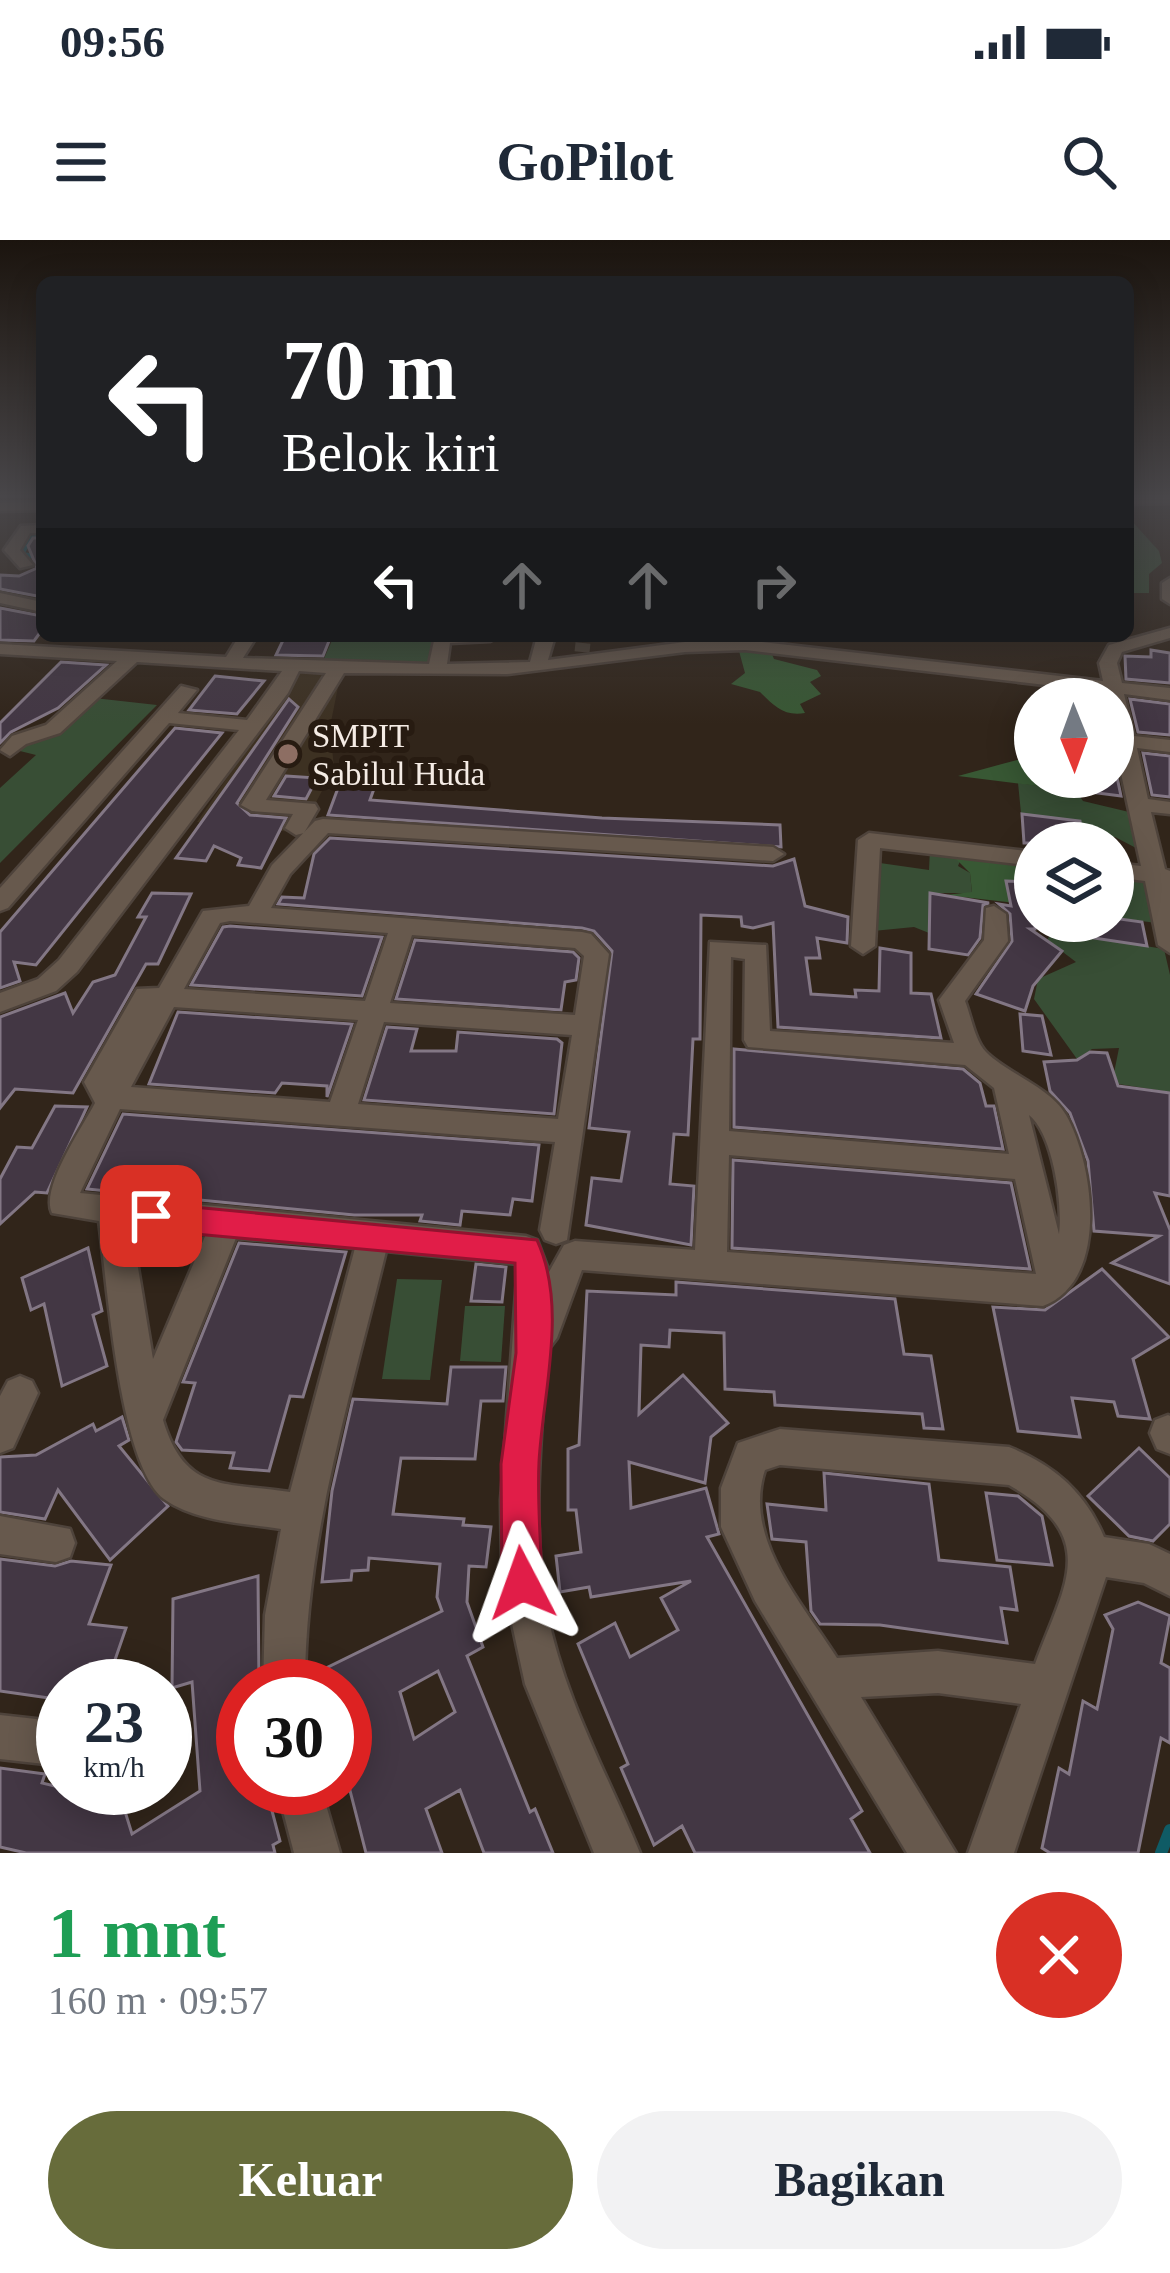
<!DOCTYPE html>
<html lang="id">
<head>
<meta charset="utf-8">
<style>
  :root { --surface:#fff; --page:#f2f2f3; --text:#1f2937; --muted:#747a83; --accent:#676c3b }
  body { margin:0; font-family:"Times New Roman",serif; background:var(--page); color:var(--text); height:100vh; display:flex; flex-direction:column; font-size:45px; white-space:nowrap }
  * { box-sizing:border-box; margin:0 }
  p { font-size:39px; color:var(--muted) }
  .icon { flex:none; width:66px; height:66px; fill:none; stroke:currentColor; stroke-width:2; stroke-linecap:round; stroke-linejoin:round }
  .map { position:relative; height:1613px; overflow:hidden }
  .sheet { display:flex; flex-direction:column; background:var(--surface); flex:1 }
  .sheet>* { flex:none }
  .hud { position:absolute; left:36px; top:36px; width:1098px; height:366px; border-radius:18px; box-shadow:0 6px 30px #0003; background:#202124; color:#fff; overflow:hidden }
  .needle { width:78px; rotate:179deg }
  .buttons { position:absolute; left:1014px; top:438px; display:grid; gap:24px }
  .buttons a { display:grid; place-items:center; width:120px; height:120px; border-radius:50%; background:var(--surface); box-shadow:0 6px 30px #0003; font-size:60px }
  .speed { position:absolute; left:36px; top:1419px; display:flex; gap:24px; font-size:60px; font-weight:700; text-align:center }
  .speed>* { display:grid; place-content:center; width:156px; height:156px; border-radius:50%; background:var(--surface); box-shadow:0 6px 30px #0003; line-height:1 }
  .speed small { font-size:30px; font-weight:400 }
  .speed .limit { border:18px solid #d22; background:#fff; color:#111 }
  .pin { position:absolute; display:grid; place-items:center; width:102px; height:102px; color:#fff; margin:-51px; border-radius:24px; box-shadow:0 6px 18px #0006 }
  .me { position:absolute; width:132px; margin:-66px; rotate:356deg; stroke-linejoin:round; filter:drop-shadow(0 0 9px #0008) }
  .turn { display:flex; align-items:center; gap:42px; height:252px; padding:0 48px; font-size:54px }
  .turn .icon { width:156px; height:156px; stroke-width:2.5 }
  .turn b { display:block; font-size:84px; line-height:102px }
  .lanes { display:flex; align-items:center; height:114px; padding:0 48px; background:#0003; justify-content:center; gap:60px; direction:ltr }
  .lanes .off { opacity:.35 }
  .round { display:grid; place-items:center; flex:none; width:126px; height:126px; border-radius:63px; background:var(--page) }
  .summary { display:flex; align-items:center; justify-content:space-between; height:204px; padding:0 48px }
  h1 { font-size:72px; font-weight:600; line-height:90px; color:#1e9e55 }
  .primary-button { display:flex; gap:24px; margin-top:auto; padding:24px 48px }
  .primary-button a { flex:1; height:138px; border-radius:72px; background:var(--accent); color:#fff; font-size:48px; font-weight:600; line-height:138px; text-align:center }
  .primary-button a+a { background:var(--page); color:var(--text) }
  .status { display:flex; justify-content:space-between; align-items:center; height:84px; padding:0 60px; background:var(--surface); direction:ltr }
  .status svg { height:33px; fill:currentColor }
  header { display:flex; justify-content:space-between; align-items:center; height:156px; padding:0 48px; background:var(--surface); font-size:54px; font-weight:600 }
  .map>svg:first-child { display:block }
  .education { fill:#3d3122 }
  .green { fill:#384e35 }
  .forest { fill:#385834 }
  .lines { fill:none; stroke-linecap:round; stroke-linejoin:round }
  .stream-far1 { stroke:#0f5b65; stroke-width:4.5 }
  .stream { stroke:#0f5b65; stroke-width:12 }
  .building { fill:#433744; stroke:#837785; stroke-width:3; fill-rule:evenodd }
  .minor-tunnel { stroke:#4e4338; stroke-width:15; stroke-dasharray:15 8; stroke-linecap:butt }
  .minor-casing { stroke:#4e433b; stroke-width:5 }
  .minor { fill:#67594d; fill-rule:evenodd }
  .route { fill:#e11d48; stroke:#92132f; stroke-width:3 }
  .education-dot { fill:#8d6e63; stroke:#271b11; stroke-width:4.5 }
  .labels { text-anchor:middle; stroke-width:12; stroke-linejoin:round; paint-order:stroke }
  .far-poi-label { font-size:33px; fill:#f5ece5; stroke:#271b11; text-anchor:start }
</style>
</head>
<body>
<div class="status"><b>09:56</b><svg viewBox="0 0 49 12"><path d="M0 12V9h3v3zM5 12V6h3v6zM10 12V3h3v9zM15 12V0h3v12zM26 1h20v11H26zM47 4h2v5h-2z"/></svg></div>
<header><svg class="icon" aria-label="menu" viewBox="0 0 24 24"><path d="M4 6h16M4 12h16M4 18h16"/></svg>GoPilot<svg class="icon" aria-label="search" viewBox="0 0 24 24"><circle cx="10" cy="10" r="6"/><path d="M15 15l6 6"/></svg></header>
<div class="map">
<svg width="1170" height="1613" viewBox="0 0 1170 1613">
  <rect width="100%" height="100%" fill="#31251a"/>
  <path class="education" d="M 301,429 L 340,437 L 330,487 L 334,528 L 300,593 L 197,582 Z"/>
  <g class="green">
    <path d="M 1128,277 L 1159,311 L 1162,323 L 1149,334 L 1149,353 L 1128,353 Z"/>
    <path d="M 334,396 L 441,396 L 433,425 L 322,423 Z"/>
    <path d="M 94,458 L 157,465 L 0,623 L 0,548 L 36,515 L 16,510 Z"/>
    <path d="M 1018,543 L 1076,551 L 1083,561 L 1129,572 L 1136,608 L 1115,597 L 1103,598 L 1111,603 L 1084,603 L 1080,581 L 1021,573 Z"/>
    <path d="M 930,609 L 963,614 L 958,626 L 970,633 L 972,653 L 929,653 L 929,693 L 914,687 L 873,691 L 873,622 L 929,630 Z"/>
    <path d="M 1113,632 L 1147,640 L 1156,683 L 1113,677 Z"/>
    <path d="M 1053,691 L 1164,709 L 1170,735 L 1170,852 L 1112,843 L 1119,808 L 1092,809 L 1077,819 L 1034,759 L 1038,739 L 1076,722 L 1047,700 Z"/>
    <path d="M 397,1039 L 442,1040 L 430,1140 L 382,1139 Z"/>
    <path d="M 465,1066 L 505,1066 L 501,1122 L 460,1121 Z"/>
  </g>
  <g class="forest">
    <path d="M 739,411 L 771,412 L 774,419 L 817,430 L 821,436 L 810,442 L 821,454 L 800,464 L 805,473 C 784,477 773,465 760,452 L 731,444 L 745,433 Z"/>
    <path d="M 1035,515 L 1035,537 L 1070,537 L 1071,550 L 958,536 Z"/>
    <path d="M 963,614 L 1025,624 L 1034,665 L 945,655 L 972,652 L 970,633 L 956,619 Z"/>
  </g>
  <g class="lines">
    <path class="stream-far1" d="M 42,296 L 31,298 L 22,314 L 42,318"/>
    <path class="stream" d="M 1161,1613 L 1170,1590"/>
  </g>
  <g class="building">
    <path d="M 33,298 L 42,298 L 42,357 L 0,349 L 0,335 L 19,336 L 37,328 L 28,306 Z"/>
    <path d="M 0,368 L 42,376 L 42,390 L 34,401 L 0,400 Z"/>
    <path d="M 285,396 L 331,396 L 323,416 L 276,415 Z"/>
    <path d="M 1151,410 L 1170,413 L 1170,443 L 1126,439 L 1125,416 L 1151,417 Z"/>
    <path d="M 61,422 L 106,425 L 58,468 L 11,492 L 0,503 L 0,483 Z"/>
    <path d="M 215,436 L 264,441 L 237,474 L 189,470 Z"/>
    <path d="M 289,459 L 298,467 L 237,563 L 250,575 L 286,578 L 261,628 L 238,625 L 241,618 L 214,606 L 206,621 L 176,618 Z"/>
    <path d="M 1130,459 L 1170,464 L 1170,495 L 1138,492 Z"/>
    <path d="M 175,488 L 222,493 L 36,725 L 14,722 L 20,741 L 0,748 L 0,692 Z"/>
    <path d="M 1143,513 L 1170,516 L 1170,557 L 1152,555 Z"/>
    <path d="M 1113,518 L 1121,556 L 1066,549 L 1067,537 L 1113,537 Z"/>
    <path d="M 286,536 L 317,538 L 306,559 L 274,556 Z"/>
    <path d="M 341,540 L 375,546 L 370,560 L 602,578 L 780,585 L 781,607 L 328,575 Z"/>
    <path d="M 1022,574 L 1080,581 L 1083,603 L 1024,603 Z"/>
    <path d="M 330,598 L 773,626 L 794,619 L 805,666 L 848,677 L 847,703 L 817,698 L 820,718 L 806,718 L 811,754 L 856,757 L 855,750 L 879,751 L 880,708 L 911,713 L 911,753 L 931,754 L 941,798 L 778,787 L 773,683 L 753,688 L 742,686 L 741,677 L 701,675 L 700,799 L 693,799 L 688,895 L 674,894 L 670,944 L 694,946 L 691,1005 L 586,985 L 592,938 L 621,941 L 629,892 L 589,888 L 612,711 L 594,691 L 582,688 L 278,664 L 282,657 L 304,658 L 314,614 Z"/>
    <path d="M 1006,641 L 1027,642 L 1035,667 L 1035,689 L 1030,689 L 1062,711 L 1033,746 L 1025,771 L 976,754 L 1012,701 L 1010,674 L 999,664 L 1011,666 Z"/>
    <path d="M 152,653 L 191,654 L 158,724 L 146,724 L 73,853 L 15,849 L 0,868 L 0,777 L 65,753 L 73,773 L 93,742 L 115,735 L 146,677 L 138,677 Z"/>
    <path d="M 930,653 L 989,663 L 983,665 L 980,698 L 968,715 L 929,709 Z"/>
    <path d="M 1113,678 L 1142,682 L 1147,706 L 1054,692 L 1055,681 Z"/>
    <path d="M 223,687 L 230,686 L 382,697 L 362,756 L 191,745 Z"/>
    <path d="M 415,700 L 573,712 L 579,718 L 576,740 L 565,742 L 561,770 L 396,759 Z"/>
    <path d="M 178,772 L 352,784 L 327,857 L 327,846 L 282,843 L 275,853 L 149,844 Z"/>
    <path d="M 1020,774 L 1042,776 L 1051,815 L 1023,811 Z"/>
    <path d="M 387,787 L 417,789 L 411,811 L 456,811 L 458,792 L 557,799 L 562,803 L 554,874 L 364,860 Z"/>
    <path d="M 734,809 L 963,829 L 980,843 L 986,866 L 994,866 L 1003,909 L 734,887 Z"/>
    <path d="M 1090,812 L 1107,813 L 1118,846 L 1170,853 L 1170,956 L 1155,953 L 1170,990 L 1170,1044 L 1112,1023 L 1159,996 L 1094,991 L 1088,921 L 1070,873 L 1050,851 L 1044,822 L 1077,820 Z"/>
    <path d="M 55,866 L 87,867 L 47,953 L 35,952 L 0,984 L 0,939 L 17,907 L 32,908 Z"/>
    <path d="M 123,874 L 539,905 L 532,961 L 513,959 L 510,975 L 462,971 L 460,985 L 420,981 L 422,975 L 354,975 L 87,949 Z"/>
    <path d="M 733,920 L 1011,943 L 1030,1029 L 732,1008 Z"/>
    <path d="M 239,1003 L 346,1012 L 303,1157 L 290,1156 L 269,1231 L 230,1228 L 234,1213 L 182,1210 L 176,1202 L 195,1143 L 183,1142 Z"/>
    <path d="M 88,1008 L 102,1071 L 93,1075 L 107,1126 L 62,1146 L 44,1064 L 31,1070 L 22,1038 Z"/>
    <path d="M 476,1024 L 506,1027 L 502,1062 L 471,1061 Z"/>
    <path d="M 1102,1029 L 1169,1097 L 1133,1119 L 1150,1179 L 1118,1176 L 1114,1162 L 1072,1158 L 1080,1197 L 1018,1191 L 993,1067 L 1045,1070 Z"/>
    <path d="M 676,1042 L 895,1059 L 904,1114 L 931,1116 L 943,1189 L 924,1188 L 922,1174 L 775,1165 L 774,1152 L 725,1149 L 724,1093 L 670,1090 L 669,1107 L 641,1105 L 639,1174 L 683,1135 L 728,1183 L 711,1197 L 705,1243 L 629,1222 L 631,1268 L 706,1248 L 719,1294 L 707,1297 L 862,1571 L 851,1579 L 870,1613 L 695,1613 L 682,1586 L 654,1605 L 621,1528 L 628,1524 L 578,1404 L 615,1383 L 630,1417 L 678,1390 L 661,1358 L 691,1341 L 591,1357 L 589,1347 L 560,1352 L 556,1316 L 581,1312 L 576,1270 L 568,1270 L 568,1209 L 579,1205 L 587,1051 L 676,1055 Z"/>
    <path d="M 451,1127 L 506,1127 L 503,1161 L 481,1161 L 475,1219 L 401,1218 L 393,1274 L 464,1279 L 463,1285 L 491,1287 L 486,1327 L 469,1326 L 467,1362 L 483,1407 L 467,1416 L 530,1572 L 535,1569 L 553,1613 L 484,1613 L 460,1550 L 426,1569 L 442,1613 L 366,1613 L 345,1531 L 345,1446 L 310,1446 L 310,1436 L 442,1371 L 437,1357 L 440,1324 L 369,1318 L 368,1330 L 352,1331 L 351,1340 L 322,1342 L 332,1251 L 353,1159 L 447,1164 ZM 438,1431 L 455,1472 L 414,1499 L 400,1452 Z"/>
    <path d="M 122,1177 L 129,1200 L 119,1206 L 168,1266 L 110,1320 L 58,1250 L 45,1279 L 0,1272 L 0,1217 L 36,1215 L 93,1184 L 96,1191 Z"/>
    <path d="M 1139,1208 L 1170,1238 L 1170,1284 L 1153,1301 L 1129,1296 L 1088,1256 Z"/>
    <path d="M 824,1233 L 929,1244 L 939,1320 L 1010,1327 L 1017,1370 L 1001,1368 L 1007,1403 L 880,1385 L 820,1384 L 811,1371 L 806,1302 L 772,1299 L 767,1264 L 826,1270 Z"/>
    <path d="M 986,1253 L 1018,1256 L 1042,1276 L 1052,1325 L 997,1320 Z"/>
    <path d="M 0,1319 L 55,1326 L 71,1321 L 111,1325 L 89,1384 L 126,1388 L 106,1446 L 63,1446 L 63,1460 L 0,1451 Z"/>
    <path d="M 258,1336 L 259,1446 L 243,1446 L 243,1548 L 266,1548 L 280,1601 L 273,1605 L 275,1613 L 26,1613 L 0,1607 L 0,1528 L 45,1534 L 42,1543 L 63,1548 L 119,1552 L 132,1594 L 200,1551 L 192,1442 L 172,1448 L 173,1359 Z"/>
    <path d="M 1138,1362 L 1170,1376 L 1161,1423 L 1170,1428 L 1170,1503 L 1161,1498 L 1138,1613 L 1050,1613 L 1042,1608 L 1059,1528 L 1069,1534 L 1083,1461 L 1097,1469 L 1113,1389 L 1105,1375 Z"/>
  </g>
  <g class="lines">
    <path class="minor-tunnel" d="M 582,412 L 583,403"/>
    <defs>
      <g id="minor">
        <path d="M 1128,258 L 1170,258 L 1170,263 L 1128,264 Z"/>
        <path d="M 42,262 L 42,270 L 0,271 L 0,263 Z"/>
        <path d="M 42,285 L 42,293 L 30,293 L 20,310 L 33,325 L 20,328 L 4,310 L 21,286 Z"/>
        <path d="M 1170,338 L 1170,364 L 1162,359 L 1162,343 Z"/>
        <path d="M 0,353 L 42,362 L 42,372 L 0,363 Z"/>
        <path d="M 1170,388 L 1170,398 L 1122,412 L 1117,423 L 1122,443 L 1170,448 L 1170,460 L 1124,454 L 1134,496 L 1170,500 L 1170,512 L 1137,508 L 1148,559 L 1170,562 L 1170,574 L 1151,572 L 1165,629 L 1170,631 L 1170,713 L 1158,705 L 1145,641 L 1113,637 L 1113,623 L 1141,626 L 1114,501 L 1113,459 L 1107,459 L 1105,452 L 745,410 L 685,412 L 507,434 L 344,433 L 266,560 L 315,564 L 318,569 L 304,593 L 296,595 L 285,588 L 293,574 L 252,571 L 241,565 L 326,433 L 299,431 L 288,453 L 77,732 L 56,751 L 0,772 L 0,753 L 38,739 L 59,720 L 239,490 L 169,483 L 8,668 L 0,671 L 0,648 L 181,446 L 197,450 L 178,473 L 247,480 L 282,431 L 137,422 L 60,493 L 26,504 L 10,516 L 0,510 L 12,496 L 46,485 L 117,421 L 0,414 L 0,404 L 226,417 L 239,396 L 257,396 L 243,418 L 429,424 L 435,396 L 499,396 L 490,401 L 450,403 L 447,424 L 530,422 L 537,396 L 555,396 L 548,420 L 685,402 L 745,400 L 1103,441 L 1099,423 L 1109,405 Z"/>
        <path d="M 323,579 L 773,607 L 784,614 L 773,621 L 328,593 L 290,634 L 271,668 L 582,692 L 591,694 L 609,714 L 567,1000 L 556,1004 L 545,1000 L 540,990 L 555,902 L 120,869 L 80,953 L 526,996 L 537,1000 L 549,1032 L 564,1005 L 575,1001 L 695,1010 L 710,702 L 766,705 L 770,791 L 954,803 L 939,760 L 984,700 L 986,668 L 994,666 L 1006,674 L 1008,701 L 965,761 C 971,776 975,801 986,812 C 1008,834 1050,847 1066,875 C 1094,924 1110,1041 1043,1066 L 582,1030 L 557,1098 L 547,1111 C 541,1197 531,1285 547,1371 C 563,1456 607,1533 640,1613 L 594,1613 L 525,1444 L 502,1337 L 501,1260 L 518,1024 L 386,1011 C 351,1155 305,1298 305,1446 L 263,1446 L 265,1375 L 281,1289 C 244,1283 196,1282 164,1259 C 119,1225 107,1041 99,981 L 52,973 C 40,948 82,888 95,863 L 84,842 L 137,749 L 159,748 L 203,671 L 249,666 L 272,625 L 315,581 ZM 230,681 L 388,693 L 365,761 L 184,749 L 220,683 ZM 412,695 L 575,708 L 584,716 L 575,775 L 390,763 ZM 731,717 L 745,719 L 744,800 L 748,807 L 965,825 L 994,848 L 1009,914 L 729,891 ZM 174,767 L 358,780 L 330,862 L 131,847 ZM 384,782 L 572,795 L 558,879 L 358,864 ZM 1029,875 C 1053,894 1063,964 1059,994 ZM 729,915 L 1015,939 L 1036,1034 L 727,1012 ZM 131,985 L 206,994 L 153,1119 ZM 236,998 L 355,1008 L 290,1252 C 224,1242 185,1253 163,1180 Z"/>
        <path d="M 869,593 L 1035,612 L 1035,626 L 880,608 L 875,706 L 863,714 L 851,706 L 858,600 Z"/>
        <path d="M 20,1136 L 32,1141 L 38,1153 L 13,1208 L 0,1213 L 0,1156 L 8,1141 Z"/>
        <path d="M 1168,1175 L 1170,1176 L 1170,1214 L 1157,1209 L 1150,1193 L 1155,1180 Z"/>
        <path d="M 780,1189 L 1009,1207 C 1054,1225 1085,1252 1104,1297 L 1149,1304 L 1170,1314 L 1170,1356 L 1144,1343 L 1106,1337 L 1014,1613 L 968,1613 L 1021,1464 L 938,1453 L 861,1457 L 956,1613 L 907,1613 L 755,1361 L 721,1287 L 721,1248 L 738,1203 ZM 780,1225 L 1009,1245 C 1102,1298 1064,1345 1035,1424 L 938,1411 L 837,1418 C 803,1364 742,1298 765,1230 Z"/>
        <path d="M 0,1276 L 70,1289 L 75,1303 L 70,1317 L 56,1322 L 0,1314 Z"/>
        <path d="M 0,1475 L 63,1482 L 63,1526 L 0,1519 Z"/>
        <path d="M 277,1548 L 321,1548 L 340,1613 L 294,1613 Z"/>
      </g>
    </defs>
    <use href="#minor" class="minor-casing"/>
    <use href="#minor" class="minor"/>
  </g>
  <linearGradient id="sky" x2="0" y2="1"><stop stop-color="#1b140e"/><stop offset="0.53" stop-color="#484649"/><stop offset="1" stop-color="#484649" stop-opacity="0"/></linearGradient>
  <rect width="1170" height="484" fill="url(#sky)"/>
  <path class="route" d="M 151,963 L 537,1000 C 568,1067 543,1151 539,1222 C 537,1262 541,1303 542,1343 L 537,1358 L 522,1364 L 508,1358 L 502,1343 L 501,1224 L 516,1113 L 515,1023 L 151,990 L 139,986 L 135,976 L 139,967 Z"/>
  <circle class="education-dot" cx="288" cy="514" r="12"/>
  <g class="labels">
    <g class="far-poi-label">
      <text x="312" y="507">SMPIT<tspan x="312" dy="38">Sabilul Huda</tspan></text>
    </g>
  </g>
</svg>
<div class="buttons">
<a><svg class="needle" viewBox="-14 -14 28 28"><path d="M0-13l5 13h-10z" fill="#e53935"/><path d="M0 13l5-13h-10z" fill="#747a83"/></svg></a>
<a><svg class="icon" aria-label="layers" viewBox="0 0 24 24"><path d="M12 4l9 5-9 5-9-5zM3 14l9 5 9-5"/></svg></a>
</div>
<div class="speed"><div>23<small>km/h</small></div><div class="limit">30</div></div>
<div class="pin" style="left:151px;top:976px;background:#d93025"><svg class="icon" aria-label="arrive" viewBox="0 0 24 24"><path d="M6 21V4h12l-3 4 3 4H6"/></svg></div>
<svg class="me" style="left:522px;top:1343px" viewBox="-20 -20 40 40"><path d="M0-17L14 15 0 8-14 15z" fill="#e11d48" stroke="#fff" stroke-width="4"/></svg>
<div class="hud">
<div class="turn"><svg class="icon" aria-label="left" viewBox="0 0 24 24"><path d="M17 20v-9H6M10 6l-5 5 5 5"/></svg><div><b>70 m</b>Belok kiri</div></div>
<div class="lanes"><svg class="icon" aria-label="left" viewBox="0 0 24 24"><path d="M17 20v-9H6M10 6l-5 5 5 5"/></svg><svg class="icon off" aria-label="ahead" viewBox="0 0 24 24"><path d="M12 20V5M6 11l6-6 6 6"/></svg><svg class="icon off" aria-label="ahead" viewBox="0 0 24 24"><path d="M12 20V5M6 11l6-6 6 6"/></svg><svg class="icon off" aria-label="right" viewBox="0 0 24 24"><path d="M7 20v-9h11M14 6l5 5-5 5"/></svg></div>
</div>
</div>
<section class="sheet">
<div class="summary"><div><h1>1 mnt</h1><p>160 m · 09:57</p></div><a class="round" style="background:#d93025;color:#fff"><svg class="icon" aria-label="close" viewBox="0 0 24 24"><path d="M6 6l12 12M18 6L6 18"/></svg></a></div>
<div class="primary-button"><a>Keluar</a><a>Bagikan</a></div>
</section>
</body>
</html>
